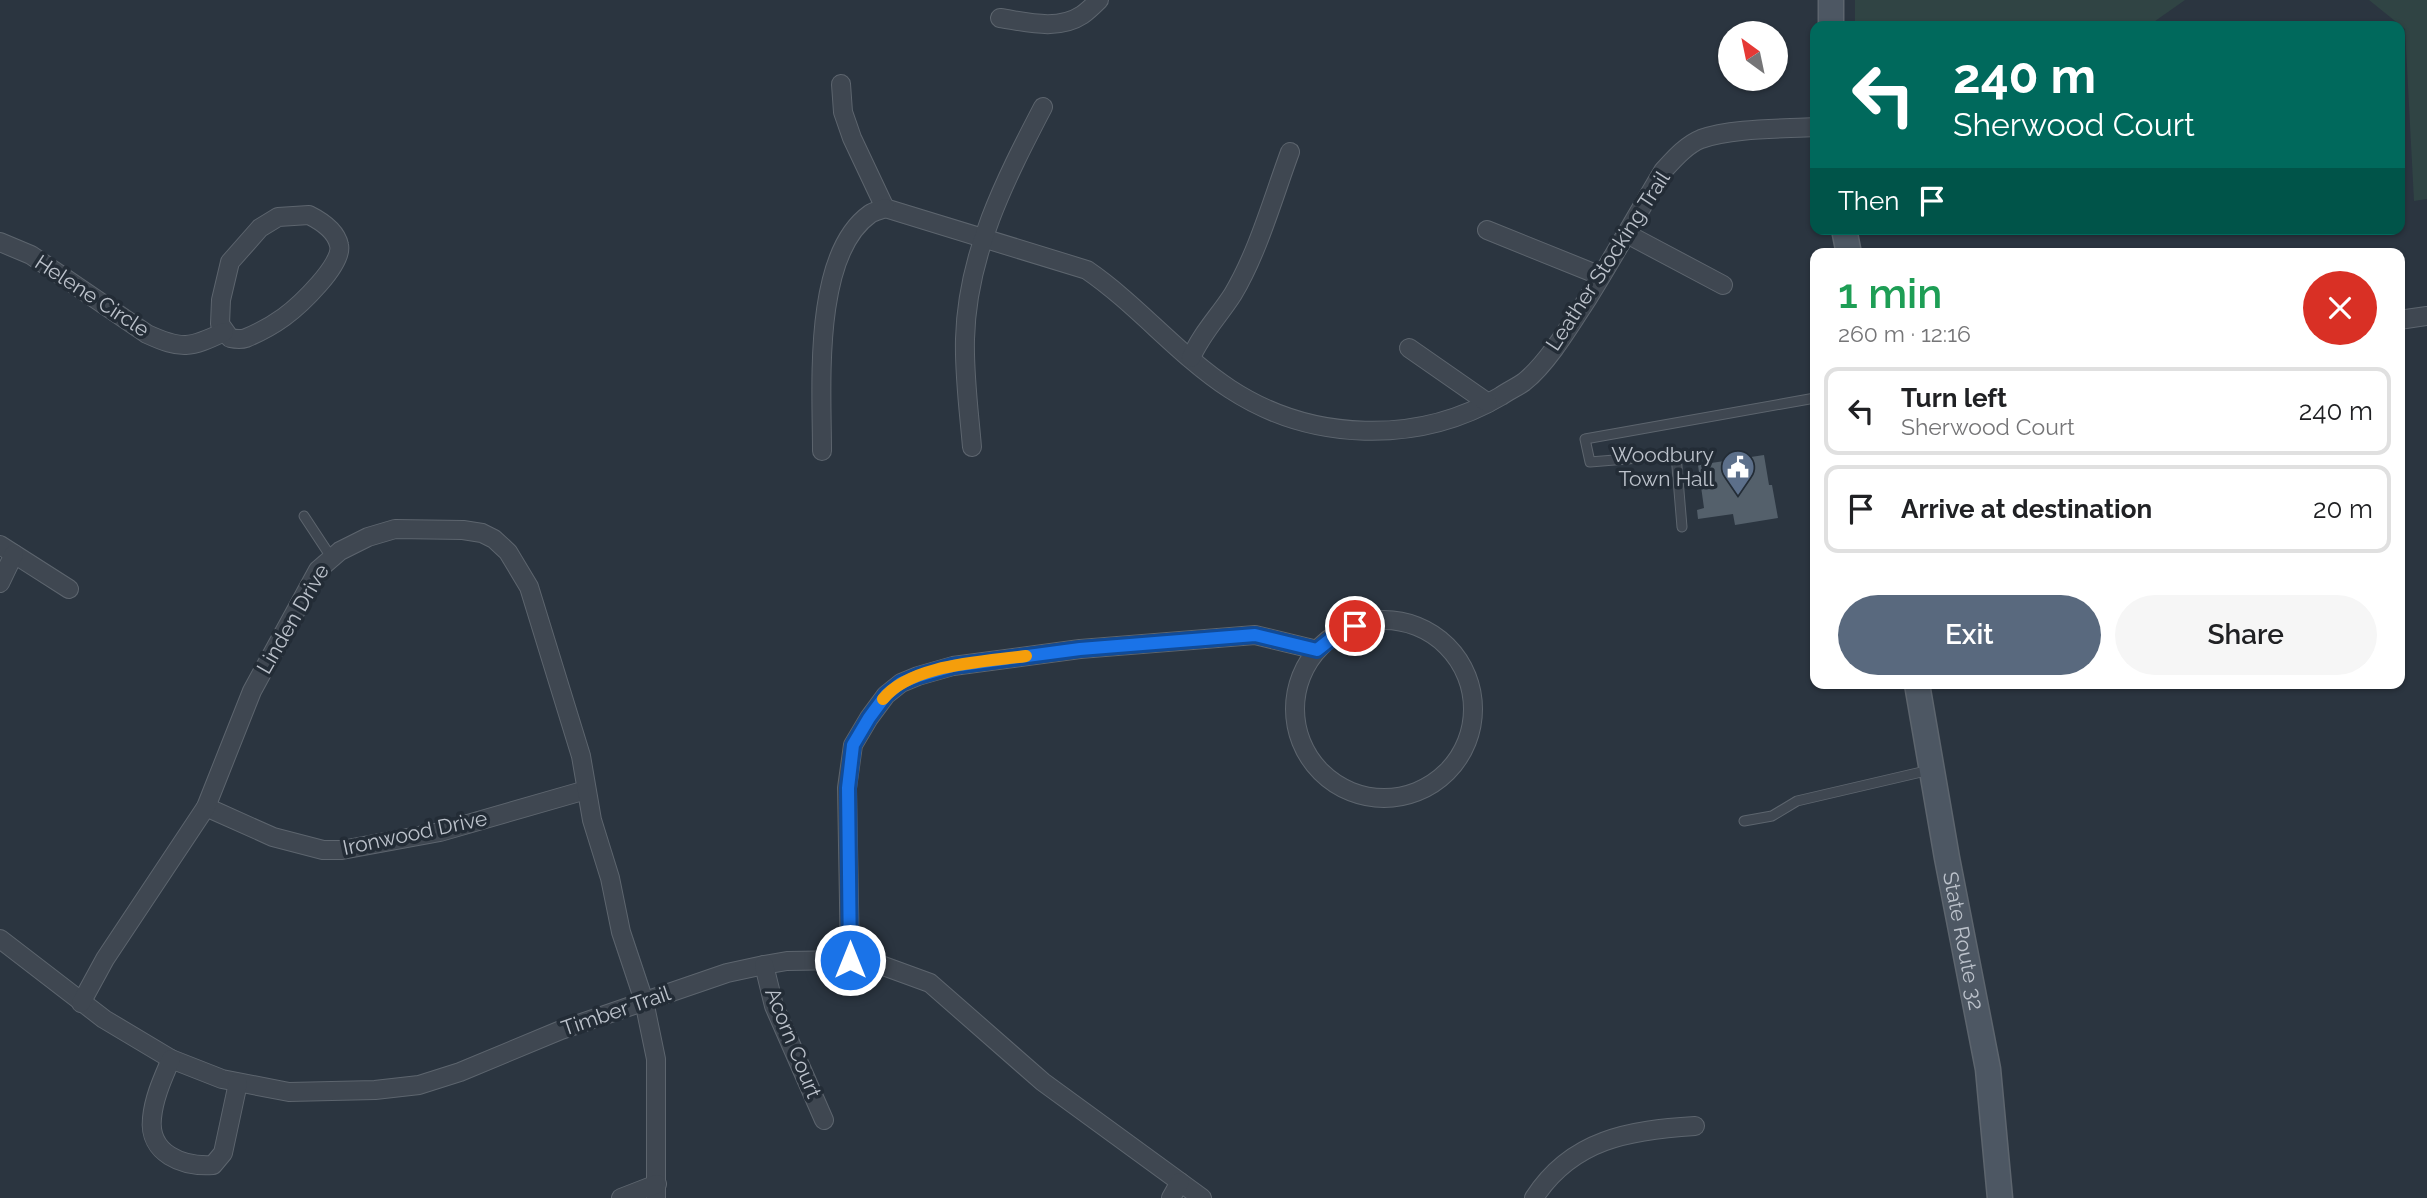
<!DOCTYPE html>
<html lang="en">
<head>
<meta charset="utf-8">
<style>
  :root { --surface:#fff; --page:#f6f6f6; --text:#202124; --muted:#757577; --line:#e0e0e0; --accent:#59697e }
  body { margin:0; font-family:Raleway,sans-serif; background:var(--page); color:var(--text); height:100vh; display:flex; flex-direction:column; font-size:26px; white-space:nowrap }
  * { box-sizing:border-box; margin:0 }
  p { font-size:23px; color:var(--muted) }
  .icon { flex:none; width:38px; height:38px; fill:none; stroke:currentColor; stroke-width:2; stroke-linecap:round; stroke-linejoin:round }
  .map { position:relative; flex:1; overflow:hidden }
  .details { position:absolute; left:1810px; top:248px; width:595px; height:441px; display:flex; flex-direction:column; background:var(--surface); border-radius:14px; box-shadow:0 2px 5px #0004 }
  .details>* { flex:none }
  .hud { position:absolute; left:1810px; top:21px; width:595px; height:214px; border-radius:14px; box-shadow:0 2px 5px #0004; background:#00695c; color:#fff; overflow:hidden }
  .needle { width:46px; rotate:327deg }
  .controls { position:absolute; left:1718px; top:21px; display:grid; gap:14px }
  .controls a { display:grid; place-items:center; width:70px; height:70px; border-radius:50%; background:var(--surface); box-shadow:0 2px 5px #0004; font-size:35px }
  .pin { position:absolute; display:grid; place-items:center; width:60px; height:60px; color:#fff; margin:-30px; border:4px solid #fff; border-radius:50%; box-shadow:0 2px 7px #0007 }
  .me { position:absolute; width:77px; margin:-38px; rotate:0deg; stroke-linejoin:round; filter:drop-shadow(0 0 5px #0008) }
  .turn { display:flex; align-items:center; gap:24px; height:147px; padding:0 28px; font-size:32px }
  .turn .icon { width:91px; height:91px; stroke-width:2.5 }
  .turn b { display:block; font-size:49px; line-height:60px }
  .then { display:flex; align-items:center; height:66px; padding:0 28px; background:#0003; gap:14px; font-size:26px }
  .round { display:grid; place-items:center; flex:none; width:74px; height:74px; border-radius:37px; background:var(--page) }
  .headline { display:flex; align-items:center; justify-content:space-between; height:119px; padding:0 28px }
  h1 { font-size:42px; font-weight:600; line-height:52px; color:#1e9e55 }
  .primary-button { display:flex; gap:14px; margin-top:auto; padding:14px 28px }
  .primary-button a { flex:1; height:80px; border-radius:42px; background:var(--accent); color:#fff; font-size:28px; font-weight:600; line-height:80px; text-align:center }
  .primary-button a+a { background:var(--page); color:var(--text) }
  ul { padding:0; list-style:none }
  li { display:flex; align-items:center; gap:21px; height:88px; margin:0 14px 10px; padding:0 14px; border:4px solid var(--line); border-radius:14px }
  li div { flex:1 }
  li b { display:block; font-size:26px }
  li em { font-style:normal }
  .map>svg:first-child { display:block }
  .green { fill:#304444 }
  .building { fill:#54606b }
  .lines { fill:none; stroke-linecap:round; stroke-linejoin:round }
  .lane-casing { stroke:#5d656e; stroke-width:11 }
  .street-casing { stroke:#5d656e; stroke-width:20 }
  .secondary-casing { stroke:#5d656e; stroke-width:27 }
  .lane { stroke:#3f4751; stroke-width:9 }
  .street { stroke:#3f4751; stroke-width:18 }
  .secondary { stroke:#4d5763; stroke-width:24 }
  .route-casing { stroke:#114b97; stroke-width:18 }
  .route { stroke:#1a73e8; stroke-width:12 }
  .slow { stroke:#f59e0b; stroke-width:12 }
  .labels { text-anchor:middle; stroke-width:7; stroke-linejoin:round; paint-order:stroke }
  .street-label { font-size:21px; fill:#bcc2cb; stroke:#232c36 }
  .poi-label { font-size:21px; fill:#bcc2cb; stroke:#232c36; text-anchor:end }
</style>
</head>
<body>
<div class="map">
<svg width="2427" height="1198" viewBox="0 0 2427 1198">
  <rect width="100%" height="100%" fill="#2b3540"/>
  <g class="green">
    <path d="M 1855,0 L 2185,0 L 2148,26 L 1855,26 Z"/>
    <path d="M 2369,0 L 2427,0 L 2427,199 L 2414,201 L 2405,29 Z"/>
  </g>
  <path class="building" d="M 1764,455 L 1769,485 L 1772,485 L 1778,518 L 1735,525 L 1733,514 L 1698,519 L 1697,510 L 1704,508 L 1698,465 Z"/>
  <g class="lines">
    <defs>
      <g id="lane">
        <path d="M 304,516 L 331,557"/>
        <path d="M 1682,527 L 1676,455 L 1590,462 L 1585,439 L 1815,398"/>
        <path d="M 1744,821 L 1772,816 L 1797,801 L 1930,770"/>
      </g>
      <g id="street">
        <path d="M 1000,18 C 1026,22 1058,31 1082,15 C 1088,11 1094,5 1099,0"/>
        <path d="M 841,84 L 843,112 L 852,138 L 885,208"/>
        <path d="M 885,208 L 1087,270 C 1138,305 1178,355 1230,389 C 1311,442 1418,445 1501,396 C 1508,391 1517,387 1524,382 C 1548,363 1571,324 1588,298 C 1614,256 1638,213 1663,171 C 1674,159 1686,145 1701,139 C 1731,128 1782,129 1815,127"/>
        <path d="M 309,215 C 321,221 336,231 339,245 C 344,264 299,306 284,317 C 273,325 258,333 246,338 C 240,340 235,339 230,338 L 220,324 L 221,300 L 230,262 L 260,228 L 278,217 Z"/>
        <path d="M 1487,230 L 1601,276"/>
        <path d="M 1627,234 L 1723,285"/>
        <path d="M 0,242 L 31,255 L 147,334 C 182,350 190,348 224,332"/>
        <path d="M 2399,320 L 2427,316"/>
        <path d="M 1409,348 L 1488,403"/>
        <path d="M 1191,358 C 1201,334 1219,316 1233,294 C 1258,252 1273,198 1290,152"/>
        <path d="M 972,447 C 969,411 964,375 965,339 C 967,254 1005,180 1043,107"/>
        <path d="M 822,451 C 822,388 812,255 870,214 C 874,211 881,210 885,208"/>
        <path d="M 0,545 L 69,589"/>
        <path d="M 0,583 L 14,554"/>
        <circle cx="1384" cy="709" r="89"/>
        <path d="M 206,807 L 273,837 L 323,850 L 342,850 L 440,832 L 586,790"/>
        <path d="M 0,939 L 104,1019 L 171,1059 L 222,1079 L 289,1092 L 375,1090 L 419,1085 L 460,1072 L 561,1030 L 727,973 L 764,965 L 787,961 L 850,960 L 878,964 L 930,983 L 1043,1082 L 1202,1198"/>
        <path d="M 850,960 L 847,788 L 853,745 L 869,718 L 886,695 L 901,683 L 918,676 L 953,666 L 1080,649 L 1255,635 L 1317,650"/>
        <path d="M 764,965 L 774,1006 L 824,1120"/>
        <path d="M 81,1003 L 105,959 L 206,807 L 252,691 L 318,570 L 340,551 L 368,537 L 395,529 L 463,530 L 482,533 L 494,539 L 508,552 L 529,587 L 581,756 L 592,820 L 610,878 L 621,932 L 644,1001 L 656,1059 L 656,1198"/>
        <path d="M 171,1059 C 163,1078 154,1097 152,1118 C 148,1154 183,1167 213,1165 L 223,1153 L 238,1083"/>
        <path d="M 621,1198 L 657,1184"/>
        <path d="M 1171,1198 L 1180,1182"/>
        <path d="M 1534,1198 C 1572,1139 1630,1130 1695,1126"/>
      </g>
      <g id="secondary">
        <path d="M 1831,0 L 1831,26"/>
        <path d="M 1844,229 L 1849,254"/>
        <path id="s1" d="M 1917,684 L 1947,858 L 1988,1069 L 2000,1198"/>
      </g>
    </defs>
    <use href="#lane" class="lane-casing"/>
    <use href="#street" class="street-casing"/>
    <use href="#secondary" class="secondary-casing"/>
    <use href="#lane" class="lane"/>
    <use href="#street" class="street"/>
    <use href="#secondary" class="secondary"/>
  </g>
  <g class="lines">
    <defs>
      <path id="route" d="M 850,960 L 848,788 L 853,745 L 869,718 L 886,695 L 901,683 L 918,676 L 953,666 L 1080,649 L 1255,635 L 1317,650 L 1341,631 L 1355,626"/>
    </defs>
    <use href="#route" class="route-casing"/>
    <use href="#route" class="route"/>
    <path class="slow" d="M 883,699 C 911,664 984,662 1026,656"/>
  </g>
  <defs>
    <symbol id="civic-pin" viewBox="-11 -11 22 30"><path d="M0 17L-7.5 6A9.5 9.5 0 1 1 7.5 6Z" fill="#5c6f8a" stroke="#232c36"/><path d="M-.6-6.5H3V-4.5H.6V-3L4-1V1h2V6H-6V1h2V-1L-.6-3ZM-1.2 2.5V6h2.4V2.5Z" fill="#fff"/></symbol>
  </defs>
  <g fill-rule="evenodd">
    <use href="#civic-pin" x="1719" y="448" width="38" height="52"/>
  </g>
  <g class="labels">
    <g class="street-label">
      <text transform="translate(1608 261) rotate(-57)" y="7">Leather Stocking Trail</text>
      <text transform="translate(92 296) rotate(33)" y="7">Helene Circle</text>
      <text transform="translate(293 619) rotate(-60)" y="7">Linden Drive</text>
      <text transform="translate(415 833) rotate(-12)" y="7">Ironwood Drive</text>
      <text dy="7" stroke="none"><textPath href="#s1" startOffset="261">State Route 32</textPath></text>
      <text transform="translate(616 1011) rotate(-19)" y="7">Timber Trail</text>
      <text transform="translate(793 1043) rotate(68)" y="7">Acorn Court</text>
    </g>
    <g class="poi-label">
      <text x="1714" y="462">Woodbury<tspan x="1714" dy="24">Town Hall</tspan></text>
    </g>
  </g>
</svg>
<div class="controls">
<a><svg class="needle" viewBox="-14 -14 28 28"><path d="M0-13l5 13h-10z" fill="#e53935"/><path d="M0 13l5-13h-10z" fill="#757577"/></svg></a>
</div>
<div class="pin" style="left:1355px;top:626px;background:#d93025"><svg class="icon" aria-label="arrive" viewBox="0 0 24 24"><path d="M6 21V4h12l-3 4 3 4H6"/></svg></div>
<svg class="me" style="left:850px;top:960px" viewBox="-20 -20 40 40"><circle r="17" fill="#1a73e8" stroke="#fff" stroke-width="3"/><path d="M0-11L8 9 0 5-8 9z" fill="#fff"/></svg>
<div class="hud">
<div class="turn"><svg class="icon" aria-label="left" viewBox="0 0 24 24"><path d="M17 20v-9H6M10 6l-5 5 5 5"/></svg><div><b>240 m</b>Sherwood Court</div></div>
<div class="then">Then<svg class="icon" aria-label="arrive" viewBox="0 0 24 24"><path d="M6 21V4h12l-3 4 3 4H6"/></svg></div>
</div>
<section class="details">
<div class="headline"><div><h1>1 min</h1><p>260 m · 12:16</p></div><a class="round" style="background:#d93025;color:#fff"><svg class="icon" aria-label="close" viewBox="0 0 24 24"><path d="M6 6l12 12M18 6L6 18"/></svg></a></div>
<ul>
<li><svg class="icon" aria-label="left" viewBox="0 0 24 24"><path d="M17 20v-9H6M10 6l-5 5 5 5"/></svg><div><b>Turn left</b><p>Sherwood Court</p></div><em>240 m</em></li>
<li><svg class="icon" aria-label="arrive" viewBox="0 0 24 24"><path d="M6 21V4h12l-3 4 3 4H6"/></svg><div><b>Arrive at destination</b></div><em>20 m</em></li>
</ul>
<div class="primary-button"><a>Exit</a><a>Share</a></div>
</section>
</div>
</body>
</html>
